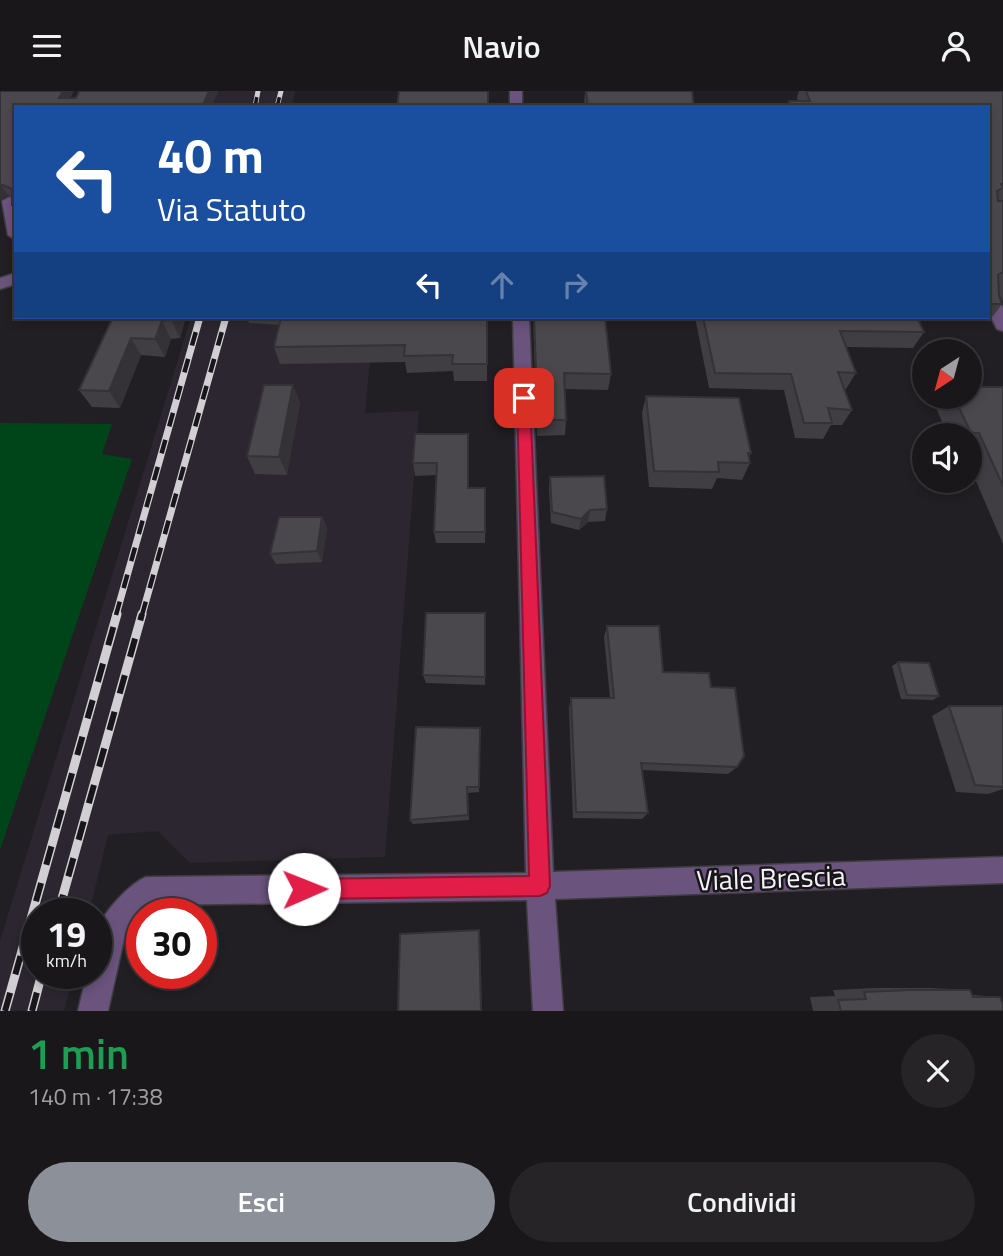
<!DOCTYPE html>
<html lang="it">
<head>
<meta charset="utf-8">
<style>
  :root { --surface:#19171a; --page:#262427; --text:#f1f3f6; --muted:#9f9fa2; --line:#373639; --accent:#8c9099 }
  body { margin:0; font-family:"Titillium Web",sans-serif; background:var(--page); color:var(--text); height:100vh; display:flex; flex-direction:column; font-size:26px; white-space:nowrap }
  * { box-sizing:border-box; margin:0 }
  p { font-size:23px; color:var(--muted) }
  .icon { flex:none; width:38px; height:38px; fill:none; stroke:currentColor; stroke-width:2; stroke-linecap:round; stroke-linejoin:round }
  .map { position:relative; height:920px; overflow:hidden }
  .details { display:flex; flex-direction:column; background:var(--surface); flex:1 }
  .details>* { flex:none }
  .guide { position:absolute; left:14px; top:14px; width:976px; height:214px; border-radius:0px; box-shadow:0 4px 10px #0003,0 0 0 2px var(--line); background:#1a4fa0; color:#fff; overflow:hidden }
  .needle { width:46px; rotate:216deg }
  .tools { position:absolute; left:912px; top:248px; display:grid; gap:14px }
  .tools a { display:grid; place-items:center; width:70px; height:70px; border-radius:50%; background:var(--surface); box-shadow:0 4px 10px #0003,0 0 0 2px var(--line); font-size:35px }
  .speed { position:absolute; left:21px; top:807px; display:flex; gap:14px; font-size:35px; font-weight:700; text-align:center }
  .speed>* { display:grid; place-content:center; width:91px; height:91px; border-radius:50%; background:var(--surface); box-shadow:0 4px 10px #0003,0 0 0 2px var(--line); line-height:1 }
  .speed small { font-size:18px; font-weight:400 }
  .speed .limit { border:10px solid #d22; background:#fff; color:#111 }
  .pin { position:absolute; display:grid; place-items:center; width:60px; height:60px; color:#fff; margin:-30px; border-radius:14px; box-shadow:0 4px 10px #0006 }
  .me { position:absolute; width:77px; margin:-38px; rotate:89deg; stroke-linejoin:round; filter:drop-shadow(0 0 5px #0008) }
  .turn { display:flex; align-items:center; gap:24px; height:147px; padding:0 28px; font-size:32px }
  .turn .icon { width:91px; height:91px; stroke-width:2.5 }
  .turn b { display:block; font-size:49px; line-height:60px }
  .lanes { display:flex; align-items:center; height:66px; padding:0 28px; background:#0003; justify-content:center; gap:35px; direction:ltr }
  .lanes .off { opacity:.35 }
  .round { display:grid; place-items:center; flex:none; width:74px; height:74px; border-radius:37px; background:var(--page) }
  .overview { display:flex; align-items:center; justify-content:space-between; height:119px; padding:0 28px }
  h1 { font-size:42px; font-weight:600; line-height:52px; color:#1e9e55 }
  .primary-button { display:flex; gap:14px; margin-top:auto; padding:14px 28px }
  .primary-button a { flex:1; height:80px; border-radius:42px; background:var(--accent); color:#fff; font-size:28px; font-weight:600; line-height:80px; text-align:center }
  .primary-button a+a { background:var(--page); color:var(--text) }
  header { display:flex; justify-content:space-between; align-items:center; height:91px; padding:0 28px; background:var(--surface); font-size:32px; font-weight:600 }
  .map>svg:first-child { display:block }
  .built { fill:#2c2630 }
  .green { fill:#004519 }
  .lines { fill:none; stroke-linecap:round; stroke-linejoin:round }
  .minor-casing { stroke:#3e3d40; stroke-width:3 }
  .minor { fill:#6a537d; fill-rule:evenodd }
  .rail-far2-casing { stroke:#d1cfd3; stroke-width:5 }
  .rail-far1-casing { stroke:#d1cfd3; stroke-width:7 }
  .rail-casing { stroke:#d1cfd3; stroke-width:9 }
  .rail-far2 { stroke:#18161a; stroke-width:3.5; stroke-dasharray:10; stroke-linecap:butt }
  .rail-far1 { stroke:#18161a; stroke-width:4.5; stroke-dasharray:14; stroke-linecap:butt }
  .rail { stroke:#18161a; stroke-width:6; stroke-dasharray:19; stroke-linecap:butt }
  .wall { fill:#403e42 }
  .shaded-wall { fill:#343236 }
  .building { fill:#4a484d; stroke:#343236; stroke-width:2 }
  .route { fill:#e11d48; stroke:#92132f; stroke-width:2 }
  .labels { text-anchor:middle; stroke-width:5; stroke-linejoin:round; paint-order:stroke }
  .near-street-label { font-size:28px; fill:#f3f2f5; stroke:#18161a }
</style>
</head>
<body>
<header><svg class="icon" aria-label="menu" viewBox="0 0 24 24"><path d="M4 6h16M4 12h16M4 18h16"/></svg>Navio<svg class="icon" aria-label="person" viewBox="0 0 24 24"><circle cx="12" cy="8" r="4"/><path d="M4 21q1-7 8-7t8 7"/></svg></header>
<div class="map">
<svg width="1003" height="920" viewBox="0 0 1003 920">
  <rect width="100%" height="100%" fill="#211f23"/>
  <g class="built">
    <path d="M 110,0 L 295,0 L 292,16 L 100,16 Z"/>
    <path d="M 191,226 L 324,226 L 373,237 L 365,322 L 419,320 L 385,766 L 190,772 L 158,740 L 108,744 L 89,822 L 37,822 L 37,882 L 74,882 L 64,920 L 0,920 L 0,850 Z"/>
  </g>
  <path class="green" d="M 0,332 L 112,333 L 102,363 L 132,368 L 0,759 Z"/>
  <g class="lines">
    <defs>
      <g id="minor">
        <rect x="510" y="0" width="12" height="16"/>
        <path d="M 9,106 L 16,109 L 16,149 L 8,144 L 2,110 Z"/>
        <path d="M 16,182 L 16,193 L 0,198 L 0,187 Z"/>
        <path d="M 989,201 L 995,202 L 1003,217 L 1003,240 L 997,238 L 989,222 Z"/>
        <path d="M 513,226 L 529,226 L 553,781 L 1003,766 L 1003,792 L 555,808 L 563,920 L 533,920 L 527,809 L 152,814 L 124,848 L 108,920 L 78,920 L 87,882 L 96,882 C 96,870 94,855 96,843 C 100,824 129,793 146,786 L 526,782 Z"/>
      </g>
    </defs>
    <use href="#minor" class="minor-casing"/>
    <use href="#minor" class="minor"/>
    <defs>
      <g id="rail-far2">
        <path d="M 255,16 L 258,0"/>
        <path d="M 277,16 L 281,0"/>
      </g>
      <g id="rail-far1">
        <path d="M 116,524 L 200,226"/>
        <path d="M 142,524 L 226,226"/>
      </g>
      <g id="rail">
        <path d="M 58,822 L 142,523"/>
        <path d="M 5,920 L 117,523"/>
        <path d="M 32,920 L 42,882"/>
      </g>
    </defs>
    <use href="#rail-far2" class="rail-far2-casing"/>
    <use href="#rail-far1" class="rail-far1-casing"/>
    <use href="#rail" class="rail-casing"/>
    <use href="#rail-far2" class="rail-far2"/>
    <use href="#rail-far1" class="rail-far1"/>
    <use href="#rail" class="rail"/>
  </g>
  <g class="wall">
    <path d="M 0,0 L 74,0 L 70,7 L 218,0 L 211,16 L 16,16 L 16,120 L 12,114 L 12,106 L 8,104 L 0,109 Z"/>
    <path d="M 585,0 L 692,0 L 694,15 L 705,16 L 584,16 Z"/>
    <path d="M 799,0 L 1003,0 L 1003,211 L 999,203 L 1002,213 L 990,229 L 919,230 L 924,241 L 913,257 L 846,256 L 856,282 L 846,298 L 844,298 L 852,319 L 842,334 L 831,334 L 823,348 L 795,347 L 784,299 L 709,297 L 695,226 L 677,227 L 677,226 L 989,226 L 989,16 L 787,16 L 789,10 L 798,10 L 797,6 Z"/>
    <path d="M 113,226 L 186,226 L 180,247 L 171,248 L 165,266 L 141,264 L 120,317 L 92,316 L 79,299 Z"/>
    <path d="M 247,226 L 487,226 L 487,290 L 454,290 L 453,280 L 407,282 L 405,271 L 280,273 L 274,256 L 280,234 L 249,232 Z"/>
    <path d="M 533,226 L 605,226 L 611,283 L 608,299 L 565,298 L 566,329 L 565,344 L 537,345 Z"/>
    <path d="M 293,294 L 300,312 L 287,384 L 255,383 L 247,365 Z"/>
    <path d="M 1003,296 L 1003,453 L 970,376 L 970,345 L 948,345 L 935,314 L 941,306 L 970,306 Z"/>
    <path d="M 646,305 L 751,362 L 749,366 L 750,372 L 742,389 L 717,387 L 712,398 L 649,396 L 642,322 Z"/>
    <path d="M 469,355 L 469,397 L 486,408 L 485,452 L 436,452 L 434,441 L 436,384 L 415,385 L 413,372 Z"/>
    <path d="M 550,386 L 607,418 L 605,430 L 588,431 L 579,439 L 551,432 L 549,398 Z"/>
    <path d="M 322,426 L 327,437 L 322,471 L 276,473 L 270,463 Z"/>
    <path d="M 485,532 L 485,594 L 426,592 L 423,584 Z"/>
    <path d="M 607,535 L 663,581 L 711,596 L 737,676 L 728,683 L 642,679 L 648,722 L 642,728 L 573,727 L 569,617 L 571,607 L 610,607 L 604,546 Z"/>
    <path d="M 898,571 L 939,605 L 933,609 L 901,608 L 892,575 Z"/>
    <path d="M 949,615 L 1003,615 L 1003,698 L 988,703 L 956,701 L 932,625 Z"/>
    <path d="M 480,644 L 479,701 L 468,702 L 469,729 L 413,733 L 410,729 Z"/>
    <path d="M 875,897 L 931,897 L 970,899 L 972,904 L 1000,906 L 1003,920 L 813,920 L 810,906 L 835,905 L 833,899 Z"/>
  </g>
  <g class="shaded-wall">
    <path d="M 63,0 L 74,0 L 65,16 L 59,7 Z"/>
    <path d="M 209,0 L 218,0 L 211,16 L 202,16 Z"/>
    <path d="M 0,93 L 8,104 L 0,109 Z"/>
    <path d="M 172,226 L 186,226 L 180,247 L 171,229 Z"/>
    <path d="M 162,230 L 171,248 L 165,266 L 155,248 Z"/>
    <path d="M 131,247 L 141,264 L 120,317 L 109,300 Z"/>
    <path d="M 293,294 L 300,312 L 287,384 L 279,366 Z"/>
    <path d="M 590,419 L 588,431 L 579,439 L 581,428 Z"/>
    <path d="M 322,426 L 327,437 L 322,471 L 317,460 Z"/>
    <path d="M 479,839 L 480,841 L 482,920 L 481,920 Z"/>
  </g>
  <g class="building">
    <path d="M 0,0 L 63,0 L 59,7 L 76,7 L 79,0 L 209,0 L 202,16 L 16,16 L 16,114 L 12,114 L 12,98 L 0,93 Z"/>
    <path d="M 399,0 L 488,0 L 488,16 L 397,16 Z"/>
    <path d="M 586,0 L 692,0 L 694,15 L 705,16 L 588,16 Z"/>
    <path d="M 806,0 L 1003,0 L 1003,93 L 1001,93 L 1003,97 L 997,100 L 998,110 L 1003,110 L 1003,182 L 1001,182 L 998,184 L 999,205 L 1002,213 L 989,213 L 989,16 L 791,16 L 789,10 L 810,10 Z"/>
    <path d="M 113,226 L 172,226 L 171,229 L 162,230 L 155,248 L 131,247 L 109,300 L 79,299 Z"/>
    <path d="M 281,226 L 487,226 L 487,273 L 452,273 L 453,264 L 404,265 L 405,254 L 274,256 Z"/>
    <path d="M 534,226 L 605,226 L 611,283 L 564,282 L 566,329 L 538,329 Z"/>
    <path d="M 703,226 L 917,226 L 924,241 L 840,240 L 856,282 L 838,281 L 852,319 L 828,317 L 832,332 L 804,332 L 791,283 L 715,282 Z"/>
    <path d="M 264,294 L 293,294 L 279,366 L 247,365 Z"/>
    <path d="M 970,296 L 1003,296 L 1003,395 L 979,342 L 971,342 L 954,306 L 970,306 Z"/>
    <path d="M 646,305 L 739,307 L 751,362 L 748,362 L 750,372 L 718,371 L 719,381 L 654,380 Z"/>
    <path d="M 415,343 L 468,343 L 468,397 L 485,397 L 485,441 L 434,441 L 437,372 L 413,372 Z"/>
    <path d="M 604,385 L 607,418 L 590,419 L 581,428 L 552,421 L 550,386 Z"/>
    <path d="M 279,426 L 322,426 L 317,460 L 270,463 Z"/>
    <path d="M 426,522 L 485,522 L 485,586 L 423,584 Z"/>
    <path d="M 607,535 L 659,535 L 663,581 L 709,582 L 711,596 L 735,597 L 744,665 L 737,676 L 641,672 L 648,722 L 576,721 L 571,607 L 614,607 Z"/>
    <path d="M 898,571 L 929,572 L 939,605 L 907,604 Z"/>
    <path d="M 949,615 L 1003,615 L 1003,696 L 975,694 Z"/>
    <path d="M 416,636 L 480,637 L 479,696 L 467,696 L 468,724 L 410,729 Z"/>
    <path d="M 479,839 L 481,920 L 398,920 L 400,843 Z"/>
    <path d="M 910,899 L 970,899 L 973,906 L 1000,906 L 1003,913 L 1003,920 L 841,920 L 838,909 L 866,908 L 864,901 Z"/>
  </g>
  <path class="route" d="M 524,302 L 530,307 L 550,795 L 547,802 L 540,805 L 304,808 L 296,805 L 293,798 L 296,791 L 304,788 L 529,785 L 517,307 Z"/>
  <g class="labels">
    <g class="near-street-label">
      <text transform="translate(771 787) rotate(-2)" y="10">Viale Brescia</text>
    </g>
  </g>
</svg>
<div class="tools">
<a><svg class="needle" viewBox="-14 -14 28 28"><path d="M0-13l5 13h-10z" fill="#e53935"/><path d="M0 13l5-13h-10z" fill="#9f9fa2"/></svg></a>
<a><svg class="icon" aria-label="sound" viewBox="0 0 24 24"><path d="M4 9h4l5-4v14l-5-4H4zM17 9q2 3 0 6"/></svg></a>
</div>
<div class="speed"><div>19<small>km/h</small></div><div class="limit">30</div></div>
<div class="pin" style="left:524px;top:307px;background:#d93025"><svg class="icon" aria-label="arrive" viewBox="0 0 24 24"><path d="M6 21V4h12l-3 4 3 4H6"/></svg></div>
<svg class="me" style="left:304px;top:798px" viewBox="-20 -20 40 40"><circle r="19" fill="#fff"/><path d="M0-13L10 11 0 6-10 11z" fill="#e11d48"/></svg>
<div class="guide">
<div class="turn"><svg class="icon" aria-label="left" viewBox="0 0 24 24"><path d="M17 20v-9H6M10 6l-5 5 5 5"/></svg><div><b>40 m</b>Via Statuto</div></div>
<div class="lanes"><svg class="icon" aria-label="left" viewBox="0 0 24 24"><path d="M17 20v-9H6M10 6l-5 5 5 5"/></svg><svg class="icon off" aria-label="ahead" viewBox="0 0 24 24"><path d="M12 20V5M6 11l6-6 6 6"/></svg><svg class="icon off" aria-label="right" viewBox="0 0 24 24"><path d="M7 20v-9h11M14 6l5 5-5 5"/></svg></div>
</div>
</div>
<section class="details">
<div class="overview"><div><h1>1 min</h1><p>140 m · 17:38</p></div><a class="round"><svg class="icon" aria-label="close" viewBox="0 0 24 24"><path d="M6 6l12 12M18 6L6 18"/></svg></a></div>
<div class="primary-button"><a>Esci</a><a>Condividi</a></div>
</section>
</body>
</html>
